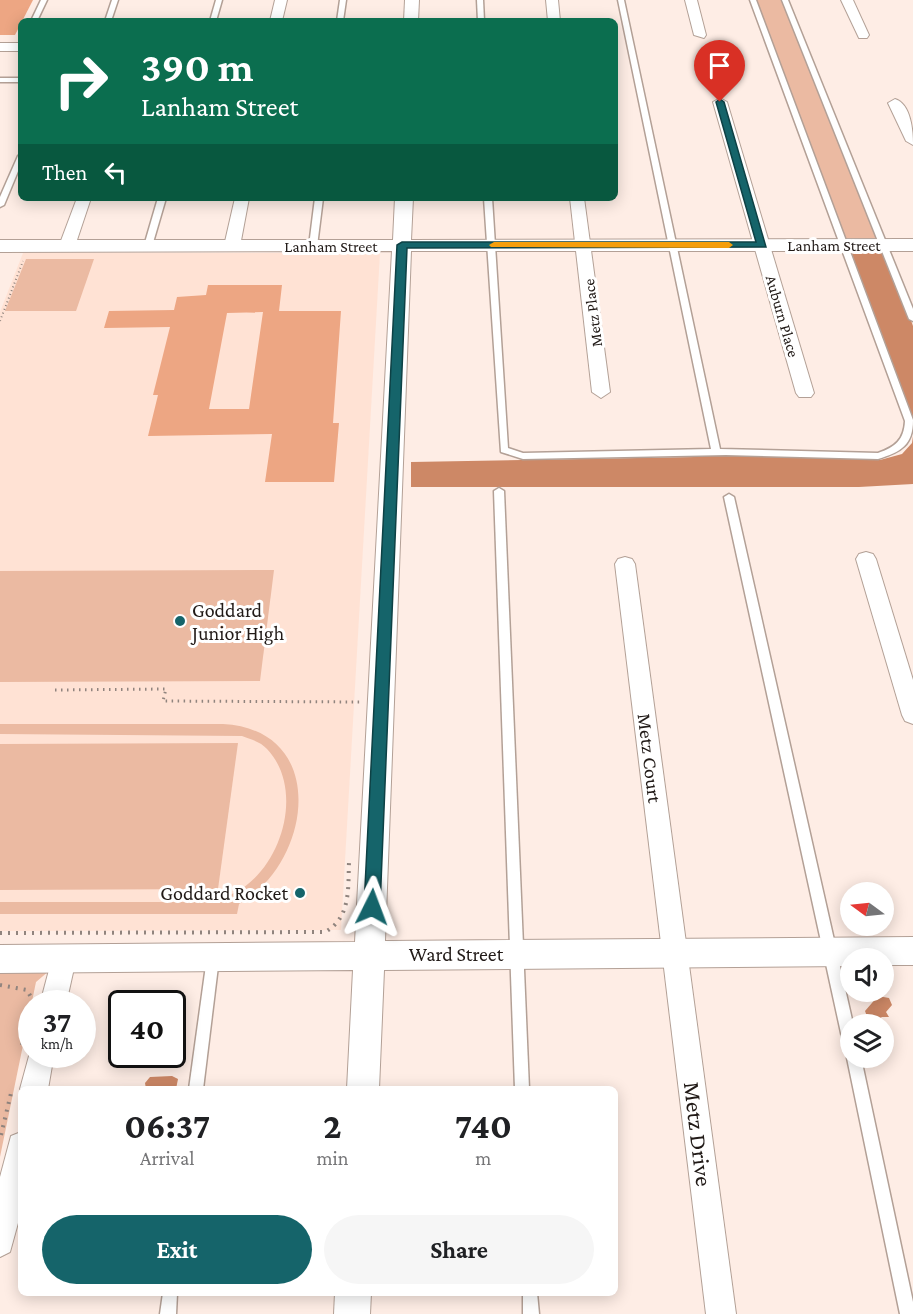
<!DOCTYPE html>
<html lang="en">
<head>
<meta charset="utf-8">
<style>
  :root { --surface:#fff; --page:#f6f6f6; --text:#202124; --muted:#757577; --accent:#15646a }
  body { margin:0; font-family:"Crimson Pro",serif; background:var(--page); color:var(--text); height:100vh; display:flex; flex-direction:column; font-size:22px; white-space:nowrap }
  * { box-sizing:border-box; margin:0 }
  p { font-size:20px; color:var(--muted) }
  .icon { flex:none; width:33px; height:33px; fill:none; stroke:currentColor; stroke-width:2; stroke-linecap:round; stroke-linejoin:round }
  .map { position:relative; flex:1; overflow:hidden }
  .side { position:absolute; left:18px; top:1086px; width:600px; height:210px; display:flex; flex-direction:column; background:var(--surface); border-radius:9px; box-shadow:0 3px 15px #0003 }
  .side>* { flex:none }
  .hud { position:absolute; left:18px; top:18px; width:600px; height:183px; border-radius:9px; box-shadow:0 3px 15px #0003; background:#0b6e4f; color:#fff; overflow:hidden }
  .needle { width:39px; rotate:285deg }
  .controls { position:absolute; left:840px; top:882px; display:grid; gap:12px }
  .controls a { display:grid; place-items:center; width:54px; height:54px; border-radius:50%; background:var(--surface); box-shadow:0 3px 15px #0003; font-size:30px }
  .speed { position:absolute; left:18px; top:990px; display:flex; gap:12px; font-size:30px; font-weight:700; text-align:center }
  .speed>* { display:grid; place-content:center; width:78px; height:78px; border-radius:50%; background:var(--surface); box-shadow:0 3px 15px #0003; line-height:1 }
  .speed small { font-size:15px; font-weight:400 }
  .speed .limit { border:3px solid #111; border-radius:9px; background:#fff; color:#111 }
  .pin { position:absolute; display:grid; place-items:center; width:51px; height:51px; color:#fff; margin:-62px -26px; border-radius:50% 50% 50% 0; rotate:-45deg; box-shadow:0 0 6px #0007 }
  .pin .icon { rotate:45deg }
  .me { position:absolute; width:66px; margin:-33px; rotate:3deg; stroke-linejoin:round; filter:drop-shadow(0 0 4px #0008) }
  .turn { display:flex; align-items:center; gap:21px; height:126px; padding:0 24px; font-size:27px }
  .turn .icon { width:78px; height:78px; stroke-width:2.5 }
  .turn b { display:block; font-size:42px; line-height:51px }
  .then { display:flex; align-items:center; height:57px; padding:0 24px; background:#0003; gap:12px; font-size:22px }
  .eta { display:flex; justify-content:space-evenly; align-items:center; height:102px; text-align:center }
  .eta b { font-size:36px; font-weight:700; line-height:42px }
  .primary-button { display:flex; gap:12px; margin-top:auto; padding:12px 24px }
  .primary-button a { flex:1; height:69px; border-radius:36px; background:var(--accent); color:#fff; font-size:24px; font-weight:700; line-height:69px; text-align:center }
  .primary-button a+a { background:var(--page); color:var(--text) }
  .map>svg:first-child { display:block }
  .built { fill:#ffe2d4 }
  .green { fill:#ebbaa2 }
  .water { fill:#cd8866 }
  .building { fill:#eda683; fill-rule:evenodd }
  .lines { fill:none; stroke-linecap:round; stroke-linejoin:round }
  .service-casing { stroke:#b3a096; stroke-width:3 }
  .minor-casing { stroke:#b3a096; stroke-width:2 }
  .tertiary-casing { stroke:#b3a096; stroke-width:2 }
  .path-far2 { stroke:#90847e; stroke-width:2; stroke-dasharray:1 3; stroke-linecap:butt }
  .path-far1 { stroke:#90847e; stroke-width:3; stroke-dasharray:1.5 4.5; stroke-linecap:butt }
  .path { stroke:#90847e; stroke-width:4; stroke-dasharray:2 6; stroke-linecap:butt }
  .service { fill:#fff; fill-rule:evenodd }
  .minor { fill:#fff; fill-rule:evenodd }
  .tertiary { fill:#fff; fill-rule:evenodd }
  .route { fill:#15646a; stroke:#0e4145; stroke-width:1.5 }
  .slow { fill:#f59e0b }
  .poi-dot { fill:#15646a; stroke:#fff; stroke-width:2 }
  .labels { text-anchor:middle; stroke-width:6; stroke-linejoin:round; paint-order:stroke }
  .far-street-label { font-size:16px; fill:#211a17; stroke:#fff }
  .poi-label { font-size:20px; fill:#211a17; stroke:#fff; text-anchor:start }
  .street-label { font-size:20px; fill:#211a17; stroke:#fff }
  .near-street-label { font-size:24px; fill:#211a17; stroke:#fff }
</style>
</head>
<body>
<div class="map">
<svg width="913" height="1314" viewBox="0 0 913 1314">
  <rect width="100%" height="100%" fill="#feede5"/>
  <path class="built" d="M 23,253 L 380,253 L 341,930 L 0,931 L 0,312 Z"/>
  <g class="green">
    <path d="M 753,0 L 785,0 L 881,238 L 840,238 Z"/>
    <path d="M 26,259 L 94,259 L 76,311 L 5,311 Z"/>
    <path d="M 274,570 L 260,681 L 0,682 L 0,571 Z"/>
    <path d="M 0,724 L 223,724 C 330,730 312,863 239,904 L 237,914 L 0,914 L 0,902 L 197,902 C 210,901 222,899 234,893 C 281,870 306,790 267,749 C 261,742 250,739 242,736 L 0,734 Z"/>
    <path d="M 238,743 L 218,889 L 0,890 L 0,744 Z"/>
    <path d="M 0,959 L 63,959 L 36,982 L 0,1157 Z"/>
  </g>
  <g class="water">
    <path d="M 887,252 L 913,326 L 913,420 L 850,253 Z"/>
    <path d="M 913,436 L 913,484 L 859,487 L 411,487 L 411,462 L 694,457 L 742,452 L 880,460 L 902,454 L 912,443 Z"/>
    <path d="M 878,996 L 889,998 L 892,1005 L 886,1012 L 889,1017 L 882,1017 L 875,1021 L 868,1019 L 865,1011 Z"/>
    <path d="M 172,1076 L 178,1079 L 176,1089 L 146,1089 L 145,1083 L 150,1077 Z"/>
  </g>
  <g class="building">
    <path d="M 0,0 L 33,0 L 15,35 L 0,35 Z"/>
    <path d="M 208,285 L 282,285 L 279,311 L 341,311 L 333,423 L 339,423 L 334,482 L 265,482 L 272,434 L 148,436 L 158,395 L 153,395 L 170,327 L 104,328 L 109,311 L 174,310 L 177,297 L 206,295 ZM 263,312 L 249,409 L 209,409 L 227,313 Z"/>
  </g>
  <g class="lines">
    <defs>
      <g id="service">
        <path d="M 41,0 L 47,0 L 37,21 L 31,21 Z"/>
        <path d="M 112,0 L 118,0 L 111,21 L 105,21 Z"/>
        <path d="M 216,0 L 222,0 L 216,21 L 210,21 Z"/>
        <path d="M 340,0 L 346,0 L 343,21 L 337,21 Z"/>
        <path d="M 477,0 L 483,0 L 484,21 L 478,21 Z"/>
        <path d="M 618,0 L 624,0 L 720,449 L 878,453 C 895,447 904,440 905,421 L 750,0 L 756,0 L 913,420 C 913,445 901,452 878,459 L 726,455 L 523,459 L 501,452 L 484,198 L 492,198 L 508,448 L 523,453 L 711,449 Z"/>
        <path d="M 782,0 L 788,0 L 913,309 L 913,321 L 909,319 Z"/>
        <rect x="0" y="78" width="21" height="4"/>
        <path d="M 21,154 L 21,164 L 4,205 L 0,207 L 0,197 L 18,156 Z"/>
        <path d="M 158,198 L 166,198 L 152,246 L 148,248 L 144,246 Z"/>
        <path d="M 315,198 L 323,198 L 317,246 L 313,248 L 309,246 Z"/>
        <path d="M 499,488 L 504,491 L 529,1089 L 515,1089 L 494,491 Z"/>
        <path d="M 729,494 L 734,497 L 853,1024 L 850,1024 L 850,1048 L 845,1047 L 843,1042 L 724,497 Z"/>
        <path d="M 213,952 L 217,954 L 219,958 L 203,1089 L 189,1089 L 207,958 L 209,954 Z"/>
        <path d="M 849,1053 L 850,1058 L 861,1058 L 913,1302 L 913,1314 L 900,1314 L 847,1058 Z"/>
        <path d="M 163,1293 L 177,1293 L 176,1314 L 160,1314 Z"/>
        <path d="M 523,1293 L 537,1293 L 539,1314 L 523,1314 Z"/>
      </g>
      <g id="minor">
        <path d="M 275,0 L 287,0 L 282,21 L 270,21 Z"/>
        <path d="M 546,0 L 558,0 L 560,21 L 548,21 Z"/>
        <path d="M 685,0 L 697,0 L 706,35 L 704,38 L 694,35 Z"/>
        <path d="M 841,0 L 853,0 L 869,35 L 867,38 L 859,38 Z"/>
        <rect x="0" y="43" width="21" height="8"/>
        <path d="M 720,98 L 727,102 L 814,393 L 811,397 L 799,397 L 796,393 L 713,102 Z"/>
        <path d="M 895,99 C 911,104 913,131 913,145 L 906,141 L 888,103 Z"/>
        <path d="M 77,198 L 91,198 L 75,246 L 67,251 L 59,246 Z"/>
        <path d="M 235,198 L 249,198 L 240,246 L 232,251 L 224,246 Z"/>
        <path d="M 570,198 L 584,198 L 610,392 L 601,398 L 592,392 Z"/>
        <path d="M 866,552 L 873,554 L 876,559 L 913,680 L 913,724 L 905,721 L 902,715 L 856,559 L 859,554 Z"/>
        <path d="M 625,557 L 632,559 L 635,564 L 736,1314 L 706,1314 L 615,564 L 618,559 Z"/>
        <path d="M 63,947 L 72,951 L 76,959 L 66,1004 L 40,1004 L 54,951 Z"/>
        <path d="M 32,1045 L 32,1054 L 54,1054 L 48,1089 L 20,1089 Z"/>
        <path d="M 21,1132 L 21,1212 L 10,1252 L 0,1257 L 0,1177 L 11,1136 Z"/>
      </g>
      <g id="tertiary">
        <path d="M 405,0 L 419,0 L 418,21 L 404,21 Z"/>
        <path d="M 395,198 L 413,198 L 411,240 L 913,239 L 913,251 L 411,251 L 385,941 L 913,937 L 913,965 L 884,965 L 884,958 L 850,958 L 850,966 L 384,970 L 379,1089 L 347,1089 L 353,970 L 0,973 L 0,945 L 355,942 L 392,251 L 0,252 L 0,240 L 393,240 Z"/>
        <path d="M 335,1293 L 371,1293 L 370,1314 L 334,1314 Z"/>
      </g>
    </defs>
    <use href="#service" class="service-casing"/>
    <use href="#minor" class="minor-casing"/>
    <use href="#tertiary" class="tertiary-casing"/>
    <path class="path-far2" d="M 0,321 L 23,261"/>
    <path class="path-far1" d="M 55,690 L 166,689 L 163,701 L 360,702"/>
    <g class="path">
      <path d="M 0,933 L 325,932 C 351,918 348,888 349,862"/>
      <path d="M 0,985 L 27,990 L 32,999"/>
      <path d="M 22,1045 L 31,1004"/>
      <path d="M 1,1135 L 12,1089"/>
    </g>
    <use href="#service" class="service"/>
    <use href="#minor" class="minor"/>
    <use href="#tertiary" class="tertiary"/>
  </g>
  <path class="route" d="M 720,99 L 724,102 L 766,247 L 407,248 L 380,907 L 378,912 L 372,914 L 366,912 L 364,907 L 397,245 L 402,242 L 756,242 L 716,102 Z"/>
  <path class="slow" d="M 494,242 L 729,242 L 733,245 L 729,248 L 491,247 L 489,245 Z"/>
  <g class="poi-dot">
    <circle cx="180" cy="621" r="6"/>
    <circle cx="300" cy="893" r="6"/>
  </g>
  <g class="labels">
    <g class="far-street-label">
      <text x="834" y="251">Lanham Street</text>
      <text x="331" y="252">Lanham Street</text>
      <text transform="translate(592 313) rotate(-97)" y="6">Metz Place</text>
      <text transform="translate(783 316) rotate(74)" y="6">Auburn Place</text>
    </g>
    <g class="poi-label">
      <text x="192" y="617">Goddard<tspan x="192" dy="23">Junior High</tspan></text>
      <text x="288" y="900" text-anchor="end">Goddard Rocket</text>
    </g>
    <g class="street-label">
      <text transform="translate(650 758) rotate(83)" y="7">Metz Court</text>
      <text x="456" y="961">Ward Street</text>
    </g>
    <g class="near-street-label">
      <text transform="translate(698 1134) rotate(83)" y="8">Metz Drive</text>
    </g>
  </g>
</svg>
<div class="controls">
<a><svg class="needle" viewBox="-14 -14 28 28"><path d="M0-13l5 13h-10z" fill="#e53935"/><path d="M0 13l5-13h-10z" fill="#757577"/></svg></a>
<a><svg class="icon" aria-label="sound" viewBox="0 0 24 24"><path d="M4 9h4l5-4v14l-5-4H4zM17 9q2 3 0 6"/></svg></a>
<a><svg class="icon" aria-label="layers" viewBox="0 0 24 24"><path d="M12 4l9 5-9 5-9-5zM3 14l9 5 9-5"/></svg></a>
</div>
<div class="speed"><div>37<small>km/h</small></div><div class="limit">40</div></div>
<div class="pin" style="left:720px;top:102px;background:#d93025"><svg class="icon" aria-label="arrive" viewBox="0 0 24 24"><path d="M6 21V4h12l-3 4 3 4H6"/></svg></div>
<svg class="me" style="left:372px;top:907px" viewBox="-20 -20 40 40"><path d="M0-17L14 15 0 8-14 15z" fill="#15646a" stroke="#fff" stroke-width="4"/></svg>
<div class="hud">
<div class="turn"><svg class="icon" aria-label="right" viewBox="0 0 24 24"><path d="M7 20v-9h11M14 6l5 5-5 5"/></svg><div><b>390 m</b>Lanham Street</div></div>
<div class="then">Then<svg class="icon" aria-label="left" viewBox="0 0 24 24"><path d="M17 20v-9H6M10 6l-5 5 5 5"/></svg></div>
</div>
<section class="side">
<div class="eta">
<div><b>06:37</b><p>Arrival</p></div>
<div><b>2</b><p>min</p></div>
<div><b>740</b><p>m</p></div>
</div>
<div class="primary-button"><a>Exit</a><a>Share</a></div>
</section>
</div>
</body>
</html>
